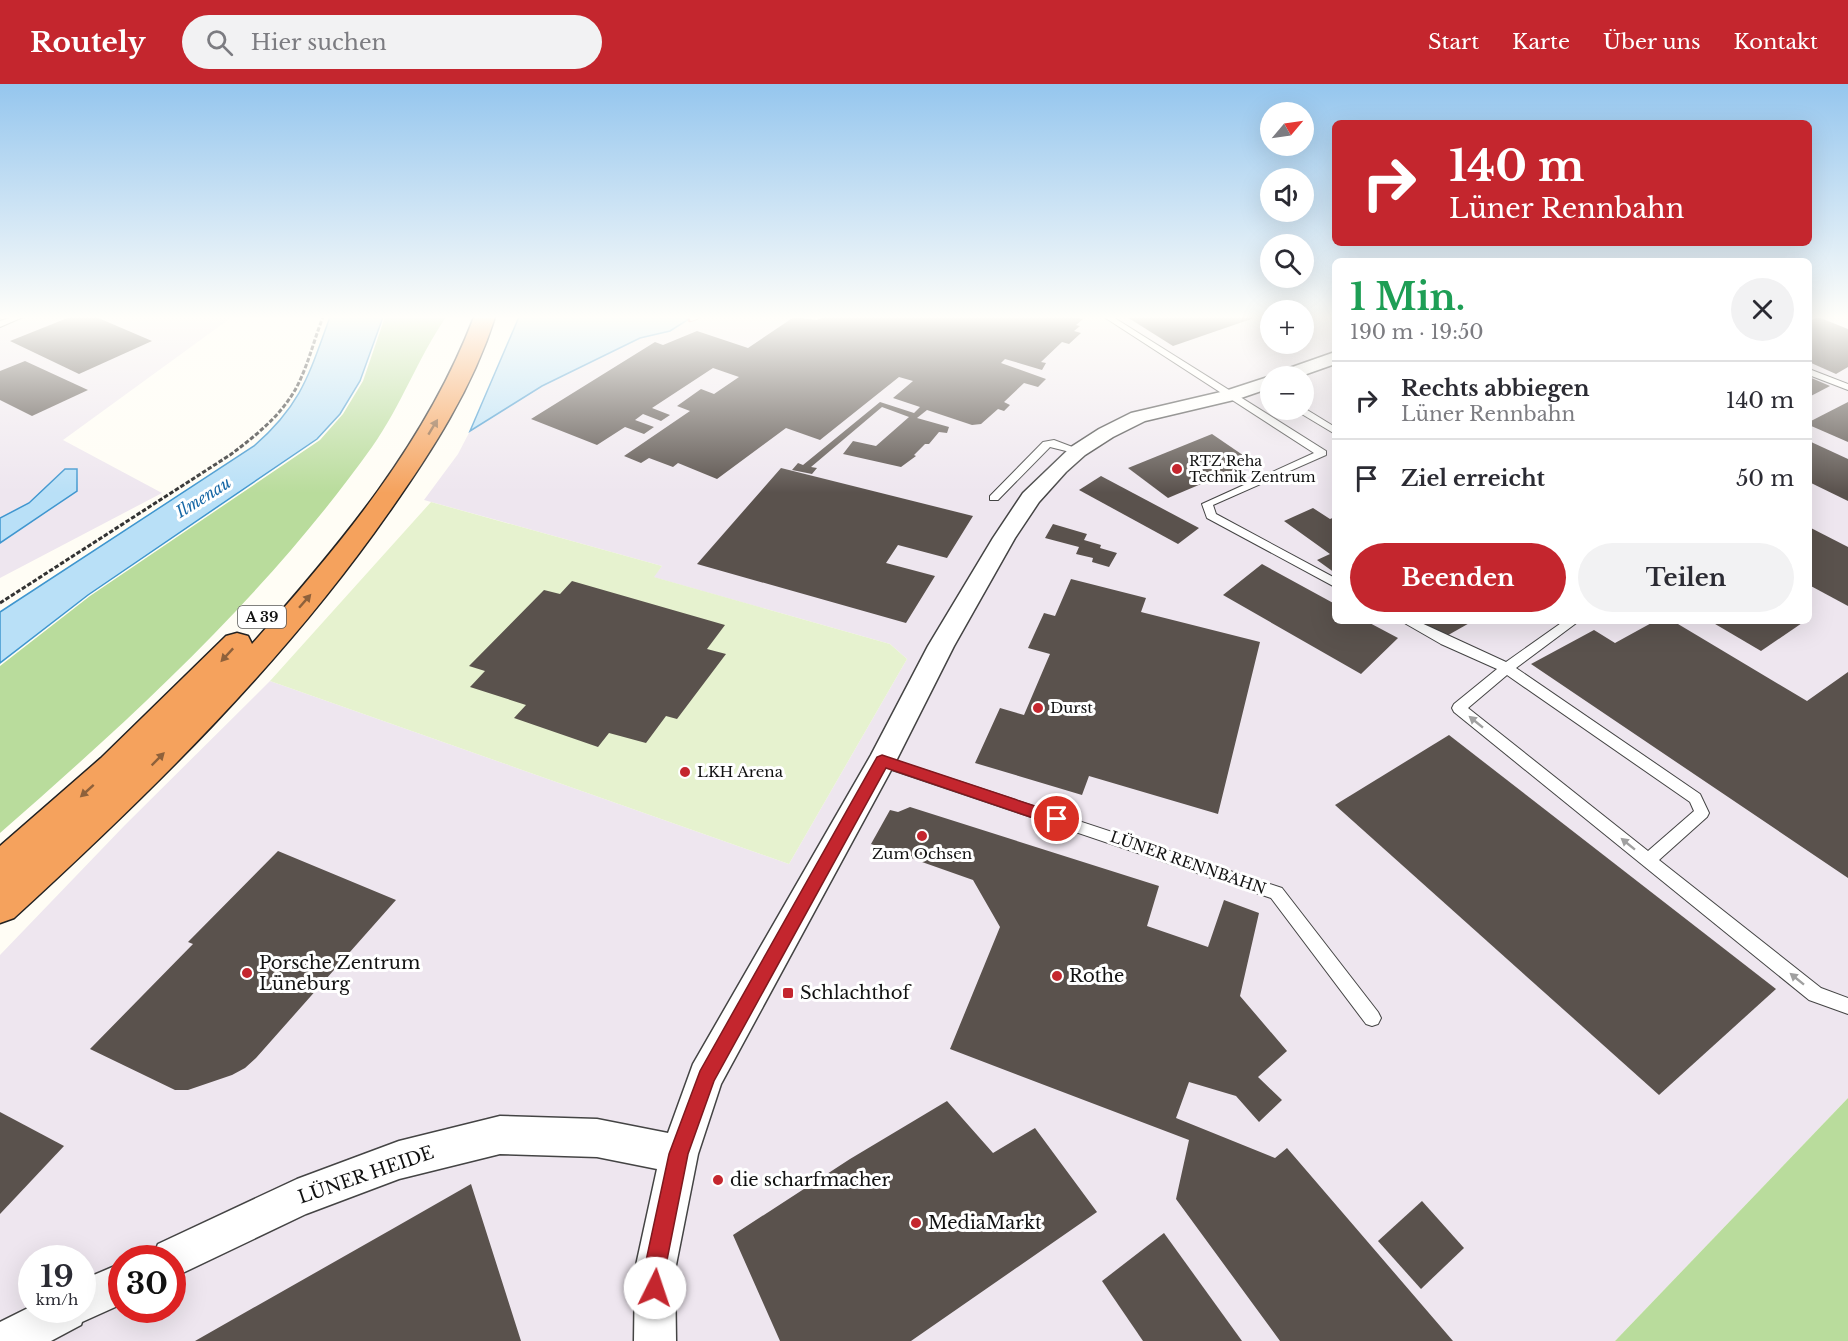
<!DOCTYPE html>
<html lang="de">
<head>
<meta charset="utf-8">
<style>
  :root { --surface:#fff; --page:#f2f2f3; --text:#2b2b33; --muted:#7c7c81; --line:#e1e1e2; --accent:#c4262e }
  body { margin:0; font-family:"Libre Baskerville",serif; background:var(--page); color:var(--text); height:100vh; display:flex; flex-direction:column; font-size:22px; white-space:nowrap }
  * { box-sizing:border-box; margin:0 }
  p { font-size:20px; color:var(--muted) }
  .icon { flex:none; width:33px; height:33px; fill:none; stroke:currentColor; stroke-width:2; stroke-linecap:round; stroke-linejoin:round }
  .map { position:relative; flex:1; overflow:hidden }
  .panel { position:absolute; left:1332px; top:174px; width:480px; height:366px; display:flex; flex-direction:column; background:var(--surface); border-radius:9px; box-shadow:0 6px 24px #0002 }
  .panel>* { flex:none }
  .hud { position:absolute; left:1332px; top:36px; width:480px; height:126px; border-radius:9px; box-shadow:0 6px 24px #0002; background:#c4262e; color:#fff; overflow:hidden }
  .needle { width:39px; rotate:61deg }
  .buttons { position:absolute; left:1260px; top:18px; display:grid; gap:12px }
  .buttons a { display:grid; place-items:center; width:54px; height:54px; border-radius:50%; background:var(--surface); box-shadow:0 6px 24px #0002; font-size:30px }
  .speed { position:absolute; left:18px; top:1161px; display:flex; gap:12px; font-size:30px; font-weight:700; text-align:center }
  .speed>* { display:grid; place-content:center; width:78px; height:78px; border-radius:50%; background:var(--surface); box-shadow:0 6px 24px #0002; line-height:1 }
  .speed small { font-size:15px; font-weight:400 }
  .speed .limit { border:9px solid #d22; background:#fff; color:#111 }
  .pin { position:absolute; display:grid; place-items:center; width:51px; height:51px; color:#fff; margin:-26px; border:3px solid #fff; border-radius:50%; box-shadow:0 2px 6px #0007 }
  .me { position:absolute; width:66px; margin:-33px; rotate:4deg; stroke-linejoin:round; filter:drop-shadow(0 0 4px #0008) }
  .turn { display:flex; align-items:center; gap:21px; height:126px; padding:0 18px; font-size:27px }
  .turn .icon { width:78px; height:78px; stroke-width:2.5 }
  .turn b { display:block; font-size:42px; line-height:51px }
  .round { display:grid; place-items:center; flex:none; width:63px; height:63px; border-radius:32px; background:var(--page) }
  .overview { display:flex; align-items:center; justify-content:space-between; height:102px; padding:0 18px }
  h1 { font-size:36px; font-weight:700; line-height:45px; color:#1e9e55 }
  .cta { display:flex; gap:12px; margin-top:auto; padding:12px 18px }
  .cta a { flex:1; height:69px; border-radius:36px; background:var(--accent); color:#fff; font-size:24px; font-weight:700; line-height:69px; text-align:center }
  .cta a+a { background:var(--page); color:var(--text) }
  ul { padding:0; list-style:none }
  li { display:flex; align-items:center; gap:18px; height:78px; padding:0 18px; border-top:2px solid var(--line) }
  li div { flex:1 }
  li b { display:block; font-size:22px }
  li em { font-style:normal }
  header { display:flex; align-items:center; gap:36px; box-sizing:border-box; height:84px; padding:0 30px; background:var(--accent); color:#fff }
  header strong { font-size:28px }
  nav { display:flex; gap:33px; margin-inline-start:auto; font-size:21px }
  .search { width:420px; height:54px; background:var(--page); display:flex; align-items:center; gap:15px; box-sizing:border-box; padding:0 21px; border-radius:33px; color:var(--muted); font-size:22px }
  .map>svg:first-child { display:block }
  .industrial { fill:#eee6ef; fill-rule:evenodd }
  .forest { fill:#b9dc9c }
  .pitch { fill:#e6f2cf }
  .water { fill:#b9e0f7; stroke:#3f96cf; stroke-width:1.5 }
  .building { fill:#5a524d }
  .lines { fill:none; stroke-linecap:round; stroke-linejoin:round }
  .lane-casing { stroke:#444; stroke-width:2 }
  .street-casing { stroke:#444; stroke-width:3 }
  .highway-casing { stroke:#222; stroke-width:3 }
  .path { stroke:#333; stroke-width:3; stroke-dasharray:4.5 2; stroke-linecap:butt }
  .lane { fill:#fff; fill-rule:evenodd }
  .street { fill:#fff; fill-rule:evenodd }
  .highway { fill:#f5a25d; fill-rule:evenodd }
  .rail-casing { stroke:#c4262e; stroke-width:4.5 }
  .rail { stroke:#fff; stroke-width:3; stroke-dasharray:10; stroke-linecap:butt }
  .oneway { fill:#8e613b }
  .oneway2 { fill:#a0a0a0 }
  .route { fill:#c4262e; stroke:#7f191e; stroke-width:1.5 }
  .poi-dot { fill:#c4262e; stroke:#fff; stroke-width:2 }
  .labels { text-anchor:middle; stroke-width:6; stroke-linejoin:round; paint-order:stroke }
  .far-poi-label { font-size:14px; fill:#111; stroke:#fff; text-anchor:start }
  .shield { fill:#fff; stroke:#585858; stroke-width:1.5 }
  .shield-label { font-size:14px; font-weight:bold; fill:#111 }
  .poi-label { font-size:15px; fill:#111; stroke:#fff; text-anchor:start }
  .street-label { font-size:15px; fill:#111; stroke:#fff }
  .water-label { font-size:16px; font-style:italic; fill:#1768a6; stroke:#fff }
  .near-poi-label { font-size:18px; fill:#111; stroke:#fff; text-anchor:start }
  .near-street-label { font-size:18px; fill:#111; stroke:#fff }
</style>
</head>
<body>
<header>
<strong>Routely</strong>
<div class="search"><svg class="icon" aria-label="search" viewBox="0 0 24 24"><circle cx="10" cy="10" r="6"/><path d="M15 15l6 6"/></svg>Hier suchen</div>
<nav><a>Start</a><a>Karte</a><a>Über uns</a><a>Kontakt</a></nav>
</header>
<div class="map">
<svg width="1848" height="1257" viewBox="0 0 1848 1257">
  <rect width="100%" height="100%" fill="#fffdf5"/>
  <g class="industrial">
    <path d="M 0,233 L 232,233 L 63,356 L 162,409 L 0,494 Z"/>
    <path d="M 692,233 L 1270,233 L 1270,260 L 1304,260 L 1304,233 L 1335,233 L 1335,537 L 1809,537 L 1809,233 L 1848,233 L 1848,1014 L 1615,1257 L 0,1257 L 0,871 L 125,741 L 270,597 L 789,780 L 907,575 L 890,560 L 653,493 L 662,482 L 424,416 L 458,370 L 470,347 L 542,302 L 640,254 L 670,247 ZM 1270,292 L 1304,292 L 1304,326 L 1270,326 ZM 32,1174 L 82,1174 L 82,1226 L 32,1226 ZM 122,1174 L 172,1174 L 172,1226 L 122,1226 Z"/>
  </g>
  <g class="forest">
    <path d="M 385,233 L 446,233 C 418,274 401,322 372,363 C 268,509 135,631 0,749 L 0,582 L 90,512 L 320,356 L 343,330 L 363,297 Z"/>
    <path d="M 1848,1014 L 1848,1257 L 1615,1257 Z"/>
  </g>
  <path class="pitch" d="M 431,418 L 662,482 L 654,493 L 890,560 L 907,575 L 789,780 L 270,597 Z"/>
  <g class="water">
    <path d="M 330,233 L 383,233 L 360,297 L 340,330 L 317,355 L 88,511 L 0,579 L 0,528 L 254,362 C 302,320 309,290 330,233 Z"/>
    <path d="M 519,233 L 692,233 L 670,247 L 640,254 L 542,302 L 470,347 Z"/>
    <path d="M 65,385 L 77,385 L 77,407 L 0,459 L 0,434 L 29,419 Z"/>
  </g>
  <g class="building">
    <path d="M 70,233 L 96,233 L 152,257 L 79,290 L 10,257 Z"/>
    <path d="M 794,233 L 817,236 L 823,233 L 1075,233 L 1083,235 L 1076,241 L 1080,242 L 1074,247 L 1081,249 L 1069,260 L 1062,258 L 1041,278 L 1046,279 L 1042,286 L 1005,275 L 1001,279 L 1046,295 L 1038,303 L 1024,299 L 1004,318 L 1010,321 L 1004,327 L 998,325 L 981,340 L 972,341 L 927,326 L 917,334 L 949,343 L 947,349 L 939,348 L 929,360 L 925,360 L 914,371 L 916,372 L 901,383 L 843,370 L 853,357 L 876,362 L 909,333 L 882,323 L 811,383 L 817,384 L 812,390 L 792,386 L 798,379 L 803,381 L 880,318 L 914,329 L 920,323 L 893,314 L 913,297 L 899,293 L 820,356 L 786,344 L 717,395 L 678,379 L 673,383 L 649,374 L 641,379 L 624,372 L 690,327 L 677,322 L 701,305 L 714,310 L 739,293 L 713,284 L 652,324 L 670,331 L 661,337 L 643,330 L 635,336 L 654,343 L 644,350 L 625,343 L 597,361 L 531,335 L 655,258 L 663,261 L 697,247 L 748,264 Z"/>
    <path d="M 1127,233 L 1257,233 L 1173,262 Z"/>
    <path d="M 1818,233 L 1848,245 L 1848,283 L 1836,290 L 1809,278 L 1809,237 Z"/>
    <path d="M 25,277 L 88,306 L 32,332 L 0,316 L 0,287 Z"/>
    <path d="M 1809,293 L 1830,302 L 1809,313 Z"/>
    <path d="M 1848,318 L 1848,358 L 1809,341 L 1809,338 Z"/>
    <path d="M 1212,350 L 1253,378 L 1168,414 L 1128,384 Z"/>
    <path d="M 1809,357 L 1848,375 L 1848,417 L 1809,398 Z"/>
    <path d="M 781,384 L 973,432 L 947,474 L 898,461 L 886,479 L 935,492 L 906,539 L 697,480 Z"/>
    <path d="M 1101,392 L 1199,444 L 1178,460 L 1079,406 Z"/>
    <path d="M 1313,424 L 1330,435 L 1335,433 L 1335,489 L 1317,476 L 1330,470 L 1284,437 Z"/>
    <path d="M 1053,440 L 1087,450 L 1084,456 L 1101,461 L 1100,464 L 1117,469 L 1109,483 L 1092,478 L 1093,474 L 1076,470 L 1079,463 L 1045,454 Z"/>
    <path d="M 1809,443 L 1848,463 L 1848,522 L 1809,501 Z"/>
    <path d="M 1262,480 L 1335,520 L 1335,537 L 1366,537 L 1398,554 L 1361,590 L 1223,511 Z"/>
    <path d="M 1071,495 L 1146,514 L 1141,528 L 1260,558 L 1218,730 L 1089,692 L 1082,711 L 975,679 L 1000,624 L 1024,631 L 1050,570 L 1028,564 L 1044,529 L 1055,532 Z"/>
    <path d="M 572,497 L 725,541 L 707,565 L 726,570 L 677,635 L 666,632 L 646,659 L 609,649 L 598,663 L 514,634 L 526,621 L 470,603 L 485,587 L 469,582 L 544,506 L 560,510 Z"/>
    <path d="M 1420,537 L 1473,537 L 1443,554 Z"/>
    <path d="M 1655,537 L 1673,537 L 1807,617 L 1848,588 L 1848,794 L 1531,580 L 1594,546 L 1615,559 Z"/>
    <path d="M 1710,537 L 1805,537 L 1761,567 Z"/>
    <path d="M 1449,651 L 1776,905 L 1659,1011 L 1335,721 Z"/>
    <path d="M 910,723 L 1159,802 L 1147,842 L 1208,863 L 1224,816 L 1259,829 L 1240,912 L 1287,967 L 1258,993 L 1282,1016 L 1259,1038 L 1236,1012 L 1189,998 L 1176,1034 L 1275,1074 L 1287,1064 L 1453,1257 L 1280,1257 L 1176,1115 L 1189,1056 L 950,965 L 1000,843 L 973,796 L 871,760 L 890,726 L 898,728 Z"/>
    <path d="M 278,767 L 396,816 L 256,974 L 245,984 L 232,991 L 188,1006 L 175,1006 L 90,965 L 193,860 L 188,858 Z"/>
    <path d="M 947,1017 L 993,1069 L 1035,1044 L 1097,1128 L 911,1257 L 780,1257 L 733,1151 L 850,1075 Z"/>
    <path d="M 0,1028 L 64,1062 L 0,1130 Z"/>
    <path d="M 471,1100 L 521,1257 L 195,1257 L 394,1144 Z"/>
    <path d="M 1422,1117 L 1464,1164 L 1421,1205 L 1378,1157 Z"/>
    <path d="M 1164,1149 L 1242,1257 L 1143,1257 L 1102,1197 Z"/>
  </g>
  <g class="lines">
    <defs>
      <g id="lane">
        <path d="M 12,233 L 23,233 L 0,243 L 0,237 Z"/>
        <path d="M 1104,233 L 1113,233 L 1326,367 L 1326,371 L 1213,421 L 1216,430 L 1335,494 L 1335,503 L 1207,434 L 1202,420 L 1314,369 Z"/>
        <path d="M 1809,285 L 1848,300 L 1848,306 L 1809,291 Z"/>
        <path d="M 1304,324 L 1335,343 L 1335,350 L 1295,326 Z"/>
        <path d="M 1054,356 L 1083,367 L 1078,370 L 1050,363 L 998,416 L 990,416 L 990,412 L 1043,358 Z"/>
        <path d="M 1401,537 L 1417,537 L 1506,578 L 1564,537 L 1579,537 L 1516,584 L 1700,710 L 1709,729 L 1707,733 L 1659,776 L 1821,904 L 1848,914 L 1848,930 L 1809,916 L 1454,628 L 1452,624 L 1454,620 L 1497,585 L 1441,560 ZM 1507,591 L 1690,718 L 1694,727 L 1648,767 L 1468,624 Z"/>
        <path d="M 882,672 L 1282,804 L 1378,928 L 1381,934 L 1378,940 L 1372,942 L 1366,940 L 1271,814 L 877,681 L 875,677 L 877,673 Z"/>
      </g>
      <g id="street">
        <path d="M 1335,268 L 1335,280 L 1301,292 L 1276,292 L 1278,288 Z"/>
        <path d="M 1271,292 L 1270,304 L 1238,315 L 1145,337 L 1113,353 L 1085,371 L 1066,388 L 1039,418 L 1015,454 L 954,562 L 896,677 L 721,1000 L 698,1070 L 675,1186 L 676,1257 L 634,1257 L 635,1186 L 657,1085 L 597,1073 L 500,1070 L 399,1095 L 306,1130 L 172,1194 L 172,1174 L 152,1174 L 158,1160 L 297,1095 L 399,1057 L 500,1032 L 597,1035 L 668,1049 L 693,980 L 871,671 L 928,562 L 993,454 L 1023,409 L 1071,363 L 1099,345 L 1131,329 L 1225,307 Z"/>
        <path d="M 122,1179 L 122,1220 L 82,1238 L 81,1241 L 51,1257 L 0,1257 L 0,1238 L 32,1222 L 32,1226 L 82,1226 L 82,1196 Z"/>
      </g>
      <path id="highway" d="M 474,233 L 495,233 C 472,305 432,367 389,428 C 283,580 150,709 14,834 L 0,839 L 0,762 L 101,674 L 226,552 L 237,549 L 248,552 L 252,560 C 341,460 426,359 474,233 Z"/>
    </defs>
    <use href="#lane" class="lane-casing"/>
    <use href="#street" class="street-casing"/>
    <use href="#highway" class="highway-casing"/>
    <path class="path" d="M 0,519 L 230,371 C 258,350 287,327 301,294 C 310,274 315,253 323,233"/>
    <use href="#lane" class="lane"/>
    <use href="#street" class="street"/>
    <use href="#highway" class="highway"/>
    <defs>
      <path id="rail" d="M 690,236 L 698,233"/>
    </defs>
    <use href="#rail" class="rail-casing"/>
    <use href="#rail" class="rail"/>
  </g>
  <defs><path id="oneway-solid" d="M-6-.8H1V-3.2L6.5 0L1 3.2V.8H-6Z" transform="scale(1.5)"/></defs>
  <g class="oneway">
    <use href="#oneway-solid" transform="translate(433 343) rotate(-59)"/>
    <use href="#oneway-solid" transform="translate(305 517) rotate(-49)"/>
    <use href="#oneway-solid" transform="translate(227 571) rotate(133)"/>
    <use href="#oneway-solid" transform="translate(158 675) rotate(-45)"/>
    <use href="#oneway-solid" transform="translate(87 707) rotate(138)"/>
  </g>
  <g class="oneway2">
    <use href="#oneway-solid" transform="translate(1476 638) rotate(-141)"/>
    <use href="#oneway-solid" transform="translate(1628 760) rotate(-141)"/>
    <use href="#oneway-solid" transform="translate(1797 895) rotate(-141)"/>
  </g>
  <linearGradient id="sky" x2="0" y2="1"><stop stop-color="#95c6ee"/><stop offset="0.57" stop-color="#fffefa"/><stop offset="1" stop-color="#fffefa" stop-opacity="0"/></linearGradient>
  <rect width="1848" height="409" fill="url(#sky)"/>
  <path class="route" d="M 882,671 L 1062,731 L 1065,735 L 1062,740 L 1057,742 L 886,684 L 714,997 L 688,1070 L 665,1186 L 665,1204 L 662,1212 L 655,1215 L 647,1212 L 644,1204 L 644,1186 L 669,1070 L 700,987 L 877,673 Z"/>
  <g class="poi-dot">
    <circle cx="1177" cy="385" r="6"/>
    <circle cx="1038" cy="624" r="6"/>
    <circle cx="685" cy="688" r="6"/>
    <circle cx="922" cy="752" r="6"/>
    <circle cx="247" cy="889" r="6"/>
    <circle cx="1057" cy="892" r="6"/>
    <rect x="782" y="903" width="12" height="12" rx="3"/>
    <circle cx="718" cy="1096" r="6"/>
    <circle cx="916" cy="1139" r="6"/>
  </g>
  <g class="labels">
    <g class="far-poi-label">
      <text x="1189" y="382">RTZ Reha<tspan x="1189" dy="16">Technik Zentrum</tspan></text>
    </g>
    <rect class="shield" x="238" y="522" width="48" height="22" rx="4.5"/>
    <g class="shield-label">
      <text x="262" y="538">A 39</text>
    </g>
    <g class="poi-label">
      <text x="1050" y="629">Durst</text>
      <text x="697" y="693">LKH Arena</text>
      <text x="922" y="775" text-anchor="middle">Zum Ochsen</text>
    </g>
    <g class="street-label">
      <text transform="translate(1188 779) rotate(19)" y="5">LÜNER RENNBAHN</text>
    </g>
    <g class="water-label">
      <text transform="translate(203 413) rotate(-32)" y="6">Ilmenau</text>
    </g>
    <g class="near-poi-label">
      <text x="259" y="885">Porsche Zentrum<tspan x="259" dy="21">Lüneburg</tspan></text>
      <text x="1069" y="898">Rothe</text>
      <text x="800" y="915">Schlachthof</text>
      <text x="730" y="1102">die scharfmacher</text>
      <text x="928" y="1145">MediaMarkt</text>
    </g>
    <g class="near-street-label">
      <text transform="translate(366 1091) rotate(-19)" y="6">LÜNER HEIDE</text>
    </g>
  </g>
</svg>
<div class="buttons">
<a><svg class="needle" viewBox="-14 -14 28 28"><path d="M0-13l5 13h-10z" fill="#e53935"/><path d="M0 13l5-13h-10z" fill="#7c7c81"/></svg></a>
<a><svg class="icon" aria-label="sound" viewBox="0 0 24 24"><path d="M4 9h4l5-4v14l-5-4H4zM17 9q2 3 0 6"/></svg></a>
<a><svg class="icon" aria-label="search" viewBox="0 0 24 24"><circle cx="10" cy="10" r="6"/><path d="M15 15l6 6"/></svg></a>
<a>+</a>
<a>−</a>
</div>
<div class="speed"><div>19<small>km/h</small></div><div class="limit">30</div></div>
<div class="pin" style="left:1057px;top:735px;background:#d93025"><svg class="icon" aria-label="arrive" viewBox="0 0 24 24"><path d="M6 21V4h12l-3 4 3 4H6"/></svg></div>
<svg class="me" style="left:655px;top:1204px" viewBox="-20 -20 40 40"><circle r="19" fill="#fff"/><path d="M0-13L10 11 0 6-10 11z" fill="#c4262e"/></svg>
<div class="hud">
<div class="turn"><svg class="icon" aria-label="right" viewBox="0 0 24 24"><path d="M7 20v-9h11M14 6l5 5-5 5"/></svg><div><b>140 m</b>Lüner Rennbahn</div></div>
</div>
<section class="panel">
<div class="overview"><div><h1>1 Min.</h1><p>190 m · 19:50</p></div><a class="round"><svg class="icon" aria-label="close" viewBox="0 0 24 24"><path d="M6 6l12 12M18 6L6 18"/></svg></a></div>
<ul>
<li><svg class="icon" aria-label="right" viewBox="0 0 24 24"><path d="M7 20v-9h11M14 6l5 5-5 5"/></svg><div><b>Rechts abbiegen</b><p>Lüner Rennbahn</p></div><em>140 m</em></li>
<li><svg class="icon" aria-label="arrive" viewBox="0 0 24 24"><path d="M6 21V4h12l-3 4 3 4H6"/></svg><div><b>Ziel erreicht</b></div><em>50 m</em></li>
</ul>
<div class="cta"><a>Beenden</a><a>Teilen</a></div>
</section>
</div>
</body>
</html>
